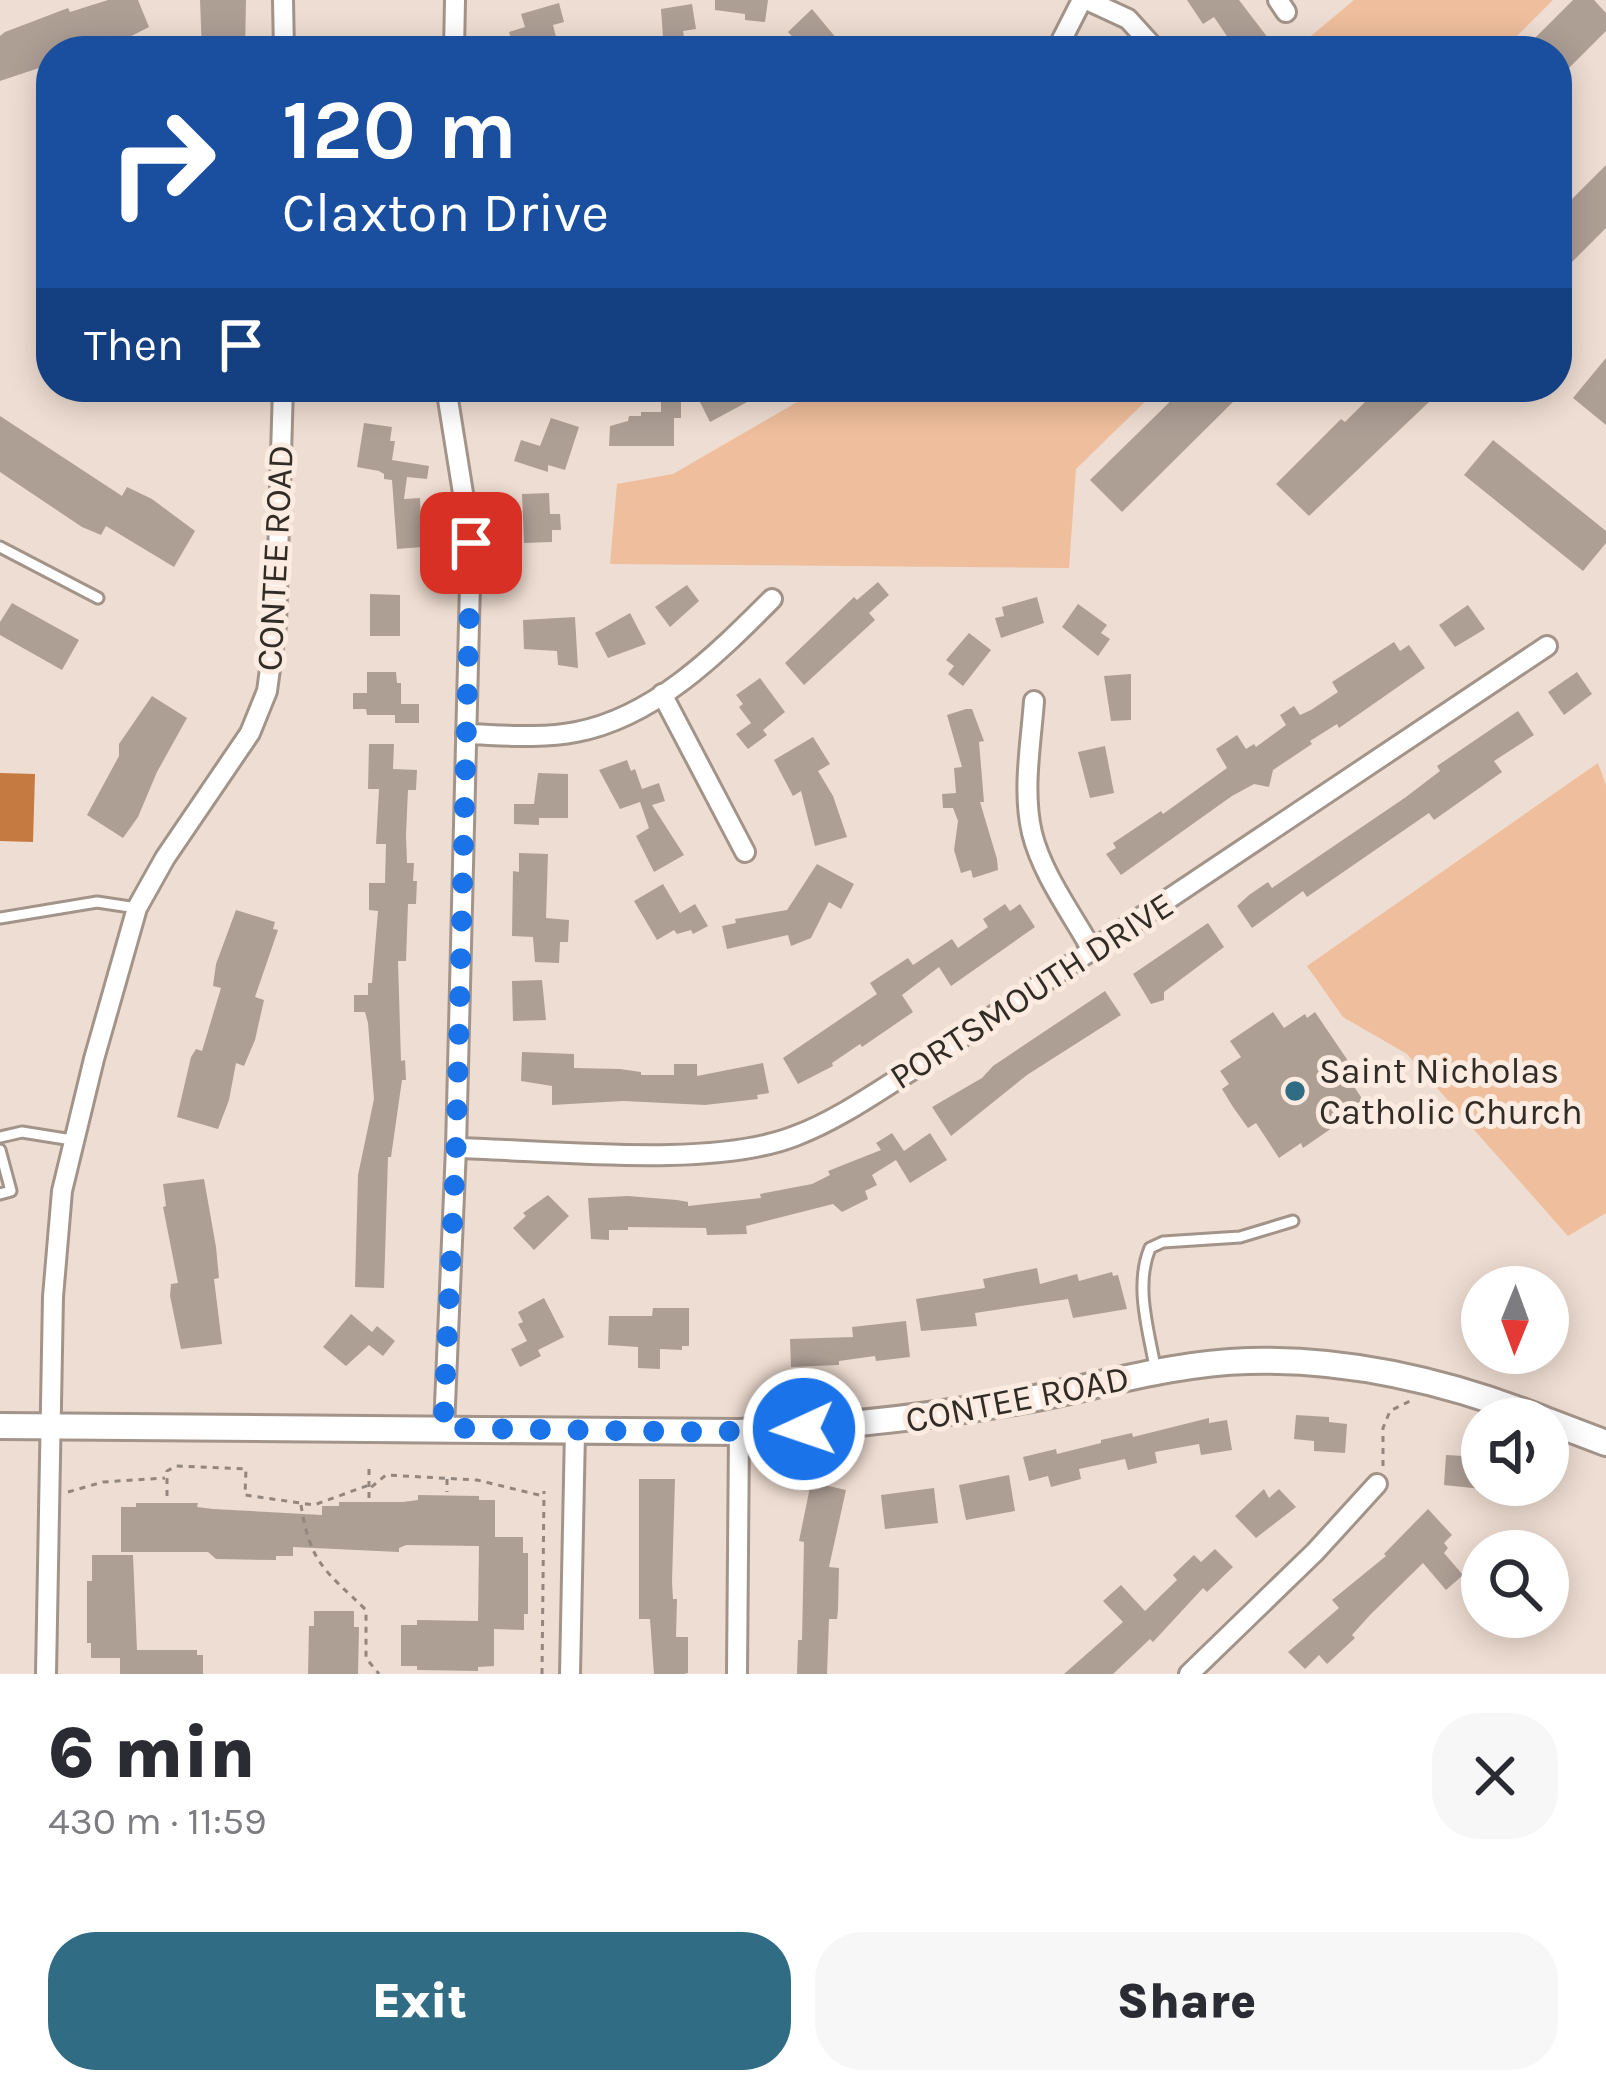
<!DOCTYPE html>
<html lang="en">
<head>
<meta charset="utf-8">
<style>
  :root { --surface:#fff; --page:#f7f7f7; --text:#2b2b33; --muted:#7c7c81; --accent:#306d84 }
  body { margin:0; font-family:Karla,sans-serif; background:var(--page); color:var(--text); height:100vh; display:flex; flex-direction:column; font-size:45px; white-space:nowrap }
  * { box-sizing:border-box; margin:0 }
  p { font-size:39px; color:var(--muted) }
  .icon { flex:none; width:66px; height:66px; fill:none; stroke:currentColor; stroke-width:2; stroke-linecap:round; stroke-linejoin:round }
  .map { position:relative; height:1674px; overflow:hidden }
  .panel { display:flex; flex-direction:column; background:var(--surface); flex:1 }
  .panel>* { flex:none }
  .guide { position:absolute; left:36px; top:36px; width:1536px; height:366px; border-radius:48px; box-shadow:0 6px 30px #0003; background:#1a4fa0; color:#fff; overflow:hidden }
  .needle { width:78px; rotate:181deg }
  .tools { position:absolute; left:1461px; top:1266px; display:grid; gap:24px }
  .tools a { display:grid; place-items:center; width:108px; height:108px; border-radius:50%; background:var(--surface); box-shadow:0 6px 30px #0003; font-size:60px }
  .pin { position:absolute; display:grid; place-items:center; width:102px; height:102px; color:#fff; margin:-51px; border-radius:24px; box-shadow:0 6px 18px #0006 }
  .me { position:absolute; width:132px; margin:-66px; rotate:267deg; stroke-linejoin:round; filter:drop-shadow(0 0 9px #0008) }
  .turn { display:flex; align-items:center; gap:42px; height:252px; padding:0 48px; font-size:54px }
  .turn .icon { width:156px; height:156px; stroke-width:2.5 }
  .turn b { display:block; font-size:84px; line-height:102px }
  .then { display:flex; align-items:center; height:114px; padding:0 48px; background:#0003; gap:24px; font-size:45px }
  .round { display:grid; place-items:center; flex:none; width:126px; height:126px; border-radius:48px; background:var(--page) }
  .headline { display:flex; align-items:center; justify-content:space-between; height:204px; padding:0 48px }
  h1 { font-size:72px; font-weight:800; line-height:90px }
  .action { display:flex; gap:24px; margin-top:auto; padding:24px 48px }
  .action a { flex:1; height:138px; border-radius:48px; background:var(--accent); color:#fff; font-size:48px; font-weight:800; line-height:138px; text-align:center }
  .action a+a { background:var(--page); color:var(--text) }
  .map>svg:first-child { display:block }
  .green { fill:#efbe9c }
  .water { fill:#c47a40 }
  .building { fill:#ae9f95 }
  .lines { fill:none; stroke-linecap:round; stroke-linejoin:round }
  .lane-casing { stroke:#a3948a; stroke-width:15 }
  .street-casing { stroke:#a3948a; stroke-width:24 }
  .secondary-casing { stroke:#a3948a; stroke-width:30 }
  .path { stroke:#92867e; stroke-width:3; stroke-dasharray:6 6; stroke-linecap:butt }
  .lane { stroke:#fff; stroke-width:9 }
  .street { stroke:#fff; stroke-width:18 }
  .secondary { stroke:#fff; stroke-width:24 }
  .route { stroke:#1a73e8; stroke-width:21; stroke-dasharray:0 37.8 }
  .poi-dot { fill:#306d84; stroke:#fbebe0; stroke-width:4.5 }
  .labels { text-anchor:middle; stroke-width:10; stroke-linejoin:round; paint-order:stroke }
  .street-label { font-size:36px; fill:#322c27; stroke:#fbebe0 }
  .poi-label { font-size:36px; fill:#322c27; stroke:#fbebe0; text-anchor:start }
</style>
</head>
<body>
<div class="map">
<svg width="1606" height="1674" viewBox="0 0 1606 1674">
  <rect width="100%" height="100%" fill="#eeddd2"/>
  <g class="green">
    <path d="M 1354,0 L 1553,0 L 1502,51 L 1293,51 Z"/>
    <path d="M 823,387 L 1160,387 L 1076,469 L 1069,568 L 610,564 L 617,484 L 673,474 Z"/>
    <path d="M 1598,763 L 1606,785 L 1606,1213 L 1568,1236 L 1407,1054 L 1343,1017 L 1307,966 Z"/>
  </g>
  <path class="water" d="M 0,773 L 35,774 L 33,842 L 0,841 Z"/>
  <g class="building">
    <path d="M 108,0 L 138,0 L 149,27 L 102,51 L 51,51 L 51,64 L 0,81 L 0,36 L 5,32 L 68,8 L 70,12 Z"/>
    <path d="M 200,0 L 246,0 L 245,51 L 202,51 Z"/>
    <path d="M 715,0 L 768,0 L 765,22 L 745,20 L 745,14 L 715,10 Z"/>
    <path d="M 1187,0 L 1239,0 L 1268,38 L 1249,51 L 1237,51 L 1214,17 L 1203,24 Z"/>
    <path d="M 1573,0 L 1594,0 L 1606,13 L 1606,31 L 1557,80 L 1557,51 L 1522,51 Z"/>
    <path d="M 559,3 L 564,22 L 553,25 L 556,37 L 515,51 L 509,32 L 525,27 L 521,14 Z"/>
    <path d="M 692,4 L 696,29 L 683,31 L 686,51 L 664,51 L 661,9 Z"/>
    <path d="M 812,9 L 837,39 L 824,51 L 814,51 L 805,42 L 801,46 L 788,32 Z"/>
    <path d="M 1606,165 L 1606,228 L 1567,267 L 1557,257 L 1557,214 Z"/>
    <path d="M 1606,358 L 1606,425 L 1573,398 Z"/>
    <path d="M 706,387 L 742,387 L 749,401 L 710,422 L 696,394 L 710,394 Z"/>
    <path d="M 1185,387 L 1232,387 L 1240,395 L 1122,512 L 1090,480 Z"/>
    <path d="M 1380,387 L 1414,387 L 1429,402 L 1309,516 L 1276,484 L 1341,419 L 1345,422 Z"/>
    <path d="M 661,394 L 681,394 L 681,418 L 674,418 L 674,446 L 609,446 L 610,426 L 628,421 L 629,416 L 641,416 L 641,412 L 661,412 Z"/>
    <path d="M 0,416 L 122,496 L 127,487 L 152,499 L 195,531 L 174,567 L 106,526 L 101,535 L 82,527 L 0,472 Z"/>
    <path d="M 551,418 L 579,427 L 565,470 L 548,465 L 548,472 L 514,461 L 521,440 L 540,446 Z"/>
    <path d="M 364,423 L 392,427 L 390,441 L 395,441 L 392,460 L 429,466 L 427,479 L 407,477 L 404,499 L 420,498 L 422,547 L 397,549 L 392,480 L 384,479 L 384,474 L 379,471 L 357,467 Z"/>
    <path d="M 1493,440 L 1606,531 L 1606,543 L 1583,571 L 1464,475 Z"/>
    <path d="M 549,493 L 550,514 L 560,514 L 561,530 L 552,530 L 552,542 L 524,543 L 522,494 Z"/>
    <path d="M 878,582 L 889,595 L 869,613 L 875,620 L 804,685 L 785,663 L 854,597 L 857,600 Z"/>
    <path d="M 687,585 L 699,601 L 670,627 L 655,607 Z"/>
    <path d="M 370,594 L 400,595 L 400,636 L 370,636 Z"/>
    <path d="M 1037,597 L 1044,623 L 1001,638 L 995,618 L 1004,616 L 1002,607 Z"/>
    <path d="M 12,603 L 79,640 L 62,670 L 0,635 L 0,622 Z"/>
    <path d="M 1078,604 L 1107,625 L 1101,633 L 1110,639 L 1098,656 L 1062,627 Z"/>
    <path d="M 1468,605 L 1485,629 L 1455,647 L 1439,625 Z"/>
    <path d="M 630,613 L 646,644 L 608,658 L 595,633 Z"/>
    <path d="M 575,617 L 578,668 L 558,665 L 557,651 L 524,649 L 523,620 Z"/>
    <path d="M 969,633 L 991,650 L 963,686 L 948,674 L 954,666 L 946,660 Z"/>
    <path d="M 1394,642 L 1400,651 L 1409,645 L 1425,668 L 1339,728 L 1337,724 L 1310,741 L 1312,744 L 1273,770 L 1269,787 L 1254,784 L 1232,796 L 1121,875 L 1106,854 L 1116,848 L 1113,843 L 1161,811 L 1163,814 L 1227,768 L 1216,749 L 1237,735 L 1246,749 L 1254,744 L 1256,747 L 1286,725 L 1280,715 L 1294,706 L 1300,715 L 1311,710 L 1338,692 L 1332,682 Z"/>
    <path d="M 367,672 L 396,672 L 397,683 L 401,683 L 401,704 L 419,704 L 419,723 L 395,723 L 395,715 L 367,715 L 366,709 L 353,709 L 353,693 L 367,693 Z"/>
    <path d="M 1577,672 L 1592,694 L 1564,715 L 1548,692 Z"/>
    <path d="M 1131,674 L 1131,720 L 1111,721 L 1104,676 Z"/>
    <path d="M 760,678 L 785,712 L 763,730 L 767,735 L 748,749 L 736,734 L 751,723 L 739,707 L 743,704 L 736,695 Z"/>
    <path d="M 152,696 L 187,718 L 157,772 L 138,817 L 123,838 L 87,815 L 119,756 L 119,744 Z"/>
    <path d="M 966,709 L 972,709 L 984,741 L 979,742 L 984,802 L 980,802 L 997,859 L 998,870 L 973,878 L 971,870 L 961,873 L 954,850 L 958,821 L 953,808 L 943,808 L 942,794 L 956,793 L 954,768 L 962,767 L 947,715 Z"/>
    <path d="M 1518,711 L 1534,735 L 1494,761 L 1502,772 L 1434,820 L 1429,813 L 1307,897 L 1303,891 L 1252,928 L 1237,906 L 1249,895 L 1268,882 L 1272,888 L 1406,797 L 1440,771 L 1437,766 Z"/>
    <path d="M 813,737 L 830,764 L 818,771 L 833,796 L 847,837 L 815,846 L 801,791 L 793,796 L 774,760 Z"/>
    <path d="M 369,744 L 394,744 L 393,769 L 417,770 L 416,790 L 408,790 L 406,835 L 407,863 L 414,863 L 413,881 L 417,881 L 416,904 L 408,904 L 406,961 L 398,961 L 401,1061 L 405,1060 L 406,1080 L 402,1080 L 391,1157 L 388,1157 L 384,1288 L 355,1287 L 358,1175 L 374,1099 L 368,1023 L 365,1012 L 354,1012 L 354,995 L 368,995 L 368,983 L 372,983 L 378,911 L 369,910 L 369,883 L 385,883 L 386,844 L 376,844 L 379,789 L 368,789 Z"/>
    <path d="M 1105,746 L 1114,793 L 1090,798 L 1078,752 Z"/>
    <path d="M 627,760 L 631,771 L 635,769 L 642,789 L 659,783 L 665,801 L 652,805 L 684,855 L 654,872 L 636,836 L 649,828 L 640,802 L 620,809 L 599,770 Z"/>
    <path d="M 538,773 L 568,774 L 568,818 L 539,818 L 539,825 L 514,824 L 514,804 L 534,804 Z"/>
    <path d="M 519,853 L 548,854 L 546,918 L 569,920 L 568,942 L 560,942 L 559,963 L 535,962 L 533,937 L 512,936 L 513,871 L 519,872 Z"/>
    <path d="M 817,864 L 854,884 L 841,909 L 829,902 L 811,938 L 791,946 L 788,935 L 727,949 L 722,926 L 736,923 L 735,919 L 787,910 Z"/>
    <path d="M 663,884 L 680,913 L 695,904 L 708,926 L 693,934 L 691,930 L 677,934 L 674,930 L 657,940 L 634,901 Z"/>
    <path d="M 1005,904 L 1010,911 L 1020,904 L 1035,927 L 951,986 L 939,967 L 902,995 L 913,1012 L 862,1047 L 860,1044 L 832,1063 L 833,1066 L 798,1084 L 783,1058 L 877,994 L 870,983 L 908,958 L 913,965 L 952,939 L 958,948 L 988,927 L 983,919 Z"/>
    <path d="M 236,910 L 275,922 L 273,929 L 278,930 L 255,997 L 264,1000 L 255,1040 L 244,1066 L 236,1063 L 229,1100 L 218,1129 L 177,1117 L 191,1057 L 196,1049 L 202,1051 L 221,988 L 213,986 L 216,964 Z"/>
    <path d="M 1208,923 L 1224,947 L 1164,992 L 1164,1000 L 1151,1004 L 1133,974 Z"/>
    <path d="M 542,980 L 546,1020 L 513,1021 L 512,981 Z"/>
    <path d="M 1105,991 L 1121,1015 L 1027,1075 L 951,1136 L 932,1107 L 982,1078 L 993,1066 Z"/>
    <path d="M 1273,1012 L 1284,1028 L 1305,1014 L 1307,1018 L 1315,1012 L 1363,1083 L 1355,1088 L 1363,1100 L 1342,1115 L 1345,1119 L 1303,1148 L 1301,1143 L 1279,1158 L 1256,1123 L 1248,1128 L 1233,1107 L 1222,1089 L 1229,1084 L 1220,1071 L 1241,1057 L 1230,1041 Z"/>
    <path d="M 522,1052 L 574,1054 L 574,1068 L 620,1069 L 641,1072 L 641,1075 L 674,1075 L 674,1064 L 697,1064 L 697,1076 L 763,1063 L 769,1093 L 757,1095 L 758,1099 L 705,1105 L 623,1101 L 552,1105 L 552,1086 L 521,1081 Z"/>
    <path d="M 892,1133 L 904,1151 L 930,1133 L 947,1160 L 910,1183 L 896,1160 L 872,1175 L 877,1185 L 865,1191 L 868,1199 L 842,1212 L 833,1204 L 746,1226 L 747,1234 L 707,1235 L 706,1228 L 628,1227 L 628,1230 L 609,1230 L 609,1240 L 591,1239 L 588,1198 L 628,1196 L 677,1200 L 688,1202 L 688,1206 L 761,1198 L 760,1194 L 812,1184 L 830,1175 L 828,1171 L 881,1150 L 876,1143 Z"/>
    <path d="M 204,1179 L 216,1247 L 219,1278 L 214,1279 L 222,1344 L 181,1349 L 170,1296 L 171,1284 L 178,1283 L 163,1207 L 166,1206 L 163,1184 Z"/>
    <path d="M 548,1195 L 569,1216 L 534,1250 L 513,1228 L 526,1216 L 523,1213 Z"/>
    <path d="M 1037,1268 L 1040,1284 L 1077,1274 L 1079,1281 L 1112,1272 L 1113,1276 L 1118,1275 L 1127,1309 L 1073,1318 L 1068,1299 L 975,1313 L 977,1326 L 921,1331 L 916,1299 L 985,1288 L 983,1279 Z"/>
    <path d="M 544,1298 L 564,1337 L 538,1350 L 541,1356 L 520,1367 L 511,1349 L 527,1341 L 518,1324 L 523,1322 L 518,1312 Z"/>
    <path d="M 653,1308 L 689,1308 L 689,1346 L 682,1346 L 682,1350 L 660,1349 L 660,1369 L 638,1368 L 638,1347 L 608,1345 L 609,1316 L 652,1316 Z"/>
    <path d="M 351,1314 L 372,1332 L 377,1326 L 395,1341 L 383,1356 L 369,1345 L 346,1366 L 323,1347 Z"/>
    <path d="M 906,1321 L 910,1357 L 876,1361 L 875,1356 L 839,1361 L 839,1365 L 791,1367 L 790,1339 L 853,1337 L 852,1327 Z"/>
    <path d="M 1296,1415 L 1329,1417 L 1329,1422 L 1347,1424 L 1345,1453 L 1314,1451 L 1314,1441 L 1294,1439 Z"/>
    <path d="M 1209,1418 L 1209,1423 L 1227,1420 L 1232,1450 L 1201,1455 L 1199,1444 L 1155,1452 L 1157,1463 L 1128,1470 L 1125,1459 L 1079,1469 L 1081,1479 L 1051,1487 L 1048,1476 L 1029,1481 L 1023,1457 L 1056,1449 L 1057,1454 L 1101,1443 L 1101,1440 L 1132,1433 L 1133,1437 Z"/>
    <path d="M 1464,1452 L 1482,1453 L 1482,1489 L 1444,1485 L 1446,1455 L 1464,1456 Z"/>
    <path d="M 1009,1475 L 1015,1511 L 966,1520 L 959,1485 Z"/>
    <path d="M 639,1479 L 675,1479 L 672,1582 L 673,1599 L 677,1599 L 676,1637 L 688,1637 L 688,1673 L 684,1674 L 654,1674 L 650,1619 L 639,1619 Z"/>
    <path d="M 811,1482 L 846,1490 L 829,1567 L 839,1568 L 838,1610 L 837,1619 L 829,1619 L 827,1674 L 797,1674 L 798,1640 L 802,1640 L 804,1542 L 799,1541 Z"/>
    <path d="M 934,1488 L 938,1523 L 885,1529 L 881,1495 Z"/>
    <path d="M 1264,1489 L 1269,1498 L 1279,1489 L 1296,1507 L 1256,1538 L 1235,1516 Z"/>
    <path d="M 418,1495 L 479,1496 L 479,1500 L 495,1500 L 495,1537 L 523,1537 L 523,1553 L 528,1553 L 528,1614 L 524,1614 L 524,1630 L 494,1629 L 494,1666 L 478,1667 L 478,1671 L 417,1670 L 417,1666 L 401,1666 L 401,1625 L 417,1625 L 417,1620 L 478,1621 L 479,1546 L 406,1545 L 399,1548 L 399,1552 L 293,1547 L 293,1556 L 276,1556 L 276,1560 L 216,1559 L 208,1552 L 121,1552 L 121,1507 L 136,1507 L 136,1503 L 198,1503 L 197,1507 L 213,1509 L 322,1515 L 322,1506 L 339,1506 L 339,1502 L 403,1502 L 418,1500 Z"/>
    <path d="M 1428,1509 L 1452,1535 L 1444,1543 L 1448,1548 L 1444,1553 L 1463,1575 L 1446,1590 L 1423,1563 L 1370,1615 L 1352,1635 L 1355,1638 L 1327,1664 L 1319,1655 L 1305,1669 L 1288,1652 L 1339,1608 L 1332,1600 L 1386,1556 L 1384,1554 Z"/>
    <path d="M 1215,1549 L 1233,1567 L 1207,1592 L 1203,1588 L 1153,1642 L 1150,1639 L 1113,1674 L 1064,1674 L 1123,1622 L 1103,1601 L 1121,1585 L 1145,1611 L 1177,1580 L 1173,1575 L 1194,1555 L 1201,1562 Z"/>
    <path d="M 92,1555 L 133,1555 L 137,1650 L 197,1650 L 197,1655 L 203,1655 L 203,1674 L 120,1674 L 120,1658 L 91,1658 L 91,1643 L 87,1643 L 87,1581 L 92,1581 Z"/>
    <path d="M 314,1611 L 354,1611 L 354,1627 L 359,1627 L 358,1674 L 308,1674 L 309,1626 L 314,1626 Z"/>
  </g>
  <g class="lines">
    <defs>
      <g id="lane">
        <path d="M 0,547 L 98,598"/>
        <path d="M 0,918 L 97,902 L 137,908"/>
        <path d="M 0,1137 L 22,1132 L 72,1140"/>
        <path d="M 0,1150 L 11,1191 L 0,1194"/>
        <path d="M 1156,1372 C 1149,1332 1134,1286 1150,1248 L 1163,1242 L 1240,1237 L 1293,1221"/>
      </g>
      <g id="street">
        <path d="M 283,0 L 284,51"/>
        <path d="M 1087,0 L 1128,19 L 1157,51"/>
        <path d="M 1278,0 L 1286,12"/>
        <path d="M 454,51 L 455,0"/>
        <path d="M 1056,51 L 1082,0"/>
        <path d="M 662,694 L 745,852"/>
        <path d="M 1034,701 C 1031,743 1022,791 1032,833 C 1042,874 1072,914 1092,950"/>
        <path d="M 466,734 C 502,735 541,739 576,732 C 655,717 718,653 772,599"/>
        <path d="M 456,1148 C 549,1150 711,1169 795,1136 C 840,1119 881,1089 923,1063 L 1547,646"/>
        <path d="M 444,1428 L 456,1148 L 471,543 L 446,387"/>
        <path d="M 46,1674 L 53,1297 L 62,1191 L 94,1059 L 137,908 L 165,858 L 250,733 L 267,691 L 276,625 L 283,387"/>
        <path d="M 570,1674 L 575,1431"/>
        <path d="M 737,1674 L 739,1432"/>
        <path d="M 1189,1674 L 1315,1552 L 1377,1484"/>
      </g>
      <g id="secondary">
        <path d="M 1548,1421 L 1606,1443"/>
        <path d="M 0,1426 L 739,1432 C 838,1427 933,1417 1031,1399 C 1103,1385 1174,1363 1248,1361 C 1349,1358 1449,1382 1543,1419"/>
      </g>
    </defs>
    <use href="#lane" class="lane-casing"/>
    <use href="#street" class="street-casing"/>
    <use href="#secondary" class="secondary-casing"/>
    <g class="path">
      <path d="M 1383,1466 L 1383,1428 L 1390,1411 L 1412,1400"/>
      <path d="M 369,1469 L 369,1487"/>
      <path d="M 447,1479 L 447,1492"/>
      <path d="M 68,1492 L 103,1482 L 165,1478"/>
      <path d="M 167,1496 L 167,1471 L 176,1466 L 246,1469 L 245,1495 L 314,1505 L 369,1485"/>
      <path d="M 369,1498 L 369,1489 L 386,1475 L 477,1480 L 543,1496"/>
      <path d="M 301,1505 C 310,1564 326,1571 366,1610 L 366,1658 L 379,1674"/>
      <path d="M 542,1674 L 544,1491"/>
    </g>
    <use href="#lane" class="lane"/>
    <use href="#street" class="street"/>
    <use href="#secondary" class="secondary"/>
  </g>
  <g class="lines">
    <path class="route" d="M 471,543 L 456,1148 L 443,1428 L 705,1432 L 804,1429"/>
  </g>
  <circle class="poi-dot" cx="1295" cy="1091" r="12"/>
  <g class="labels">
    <g class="street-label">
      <text transform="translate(274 558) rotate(-87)" y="13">CONTEE ROAD</text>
      <text transform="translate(1031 990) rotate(-33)" y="13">PORTSMOUTH DRIVE</text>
      <text transform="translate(1017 1398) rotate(-11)" y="13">CONTEE ROAD</text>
    </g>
    <g class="poi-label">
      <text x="1319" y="1083">Saint Nicholas<tspan x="1319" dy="41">Catholic Church</tspan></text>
    </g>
  </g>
</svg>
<div class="tools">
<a><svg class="needle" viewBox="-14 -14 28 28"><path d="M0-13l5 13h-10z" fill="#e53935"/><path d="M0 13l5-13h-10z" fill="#7c7c81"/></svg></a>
<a><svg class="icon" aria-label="sound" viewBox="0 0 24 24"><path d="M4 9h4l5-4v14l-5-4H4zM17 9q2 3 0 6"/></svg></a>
<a><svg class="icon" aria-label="search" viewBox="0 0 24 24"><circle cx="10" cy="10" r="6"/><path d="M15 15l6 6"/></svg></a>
</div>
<div class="pin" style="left:471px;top:543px;background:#d93025"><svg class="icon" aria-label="arrive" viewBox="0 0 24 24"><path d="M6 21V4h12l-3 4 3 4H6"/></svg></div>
<svg class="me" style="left:804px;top:1429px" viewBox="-20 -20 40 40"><circle r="17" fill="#1a73e8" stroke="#fff" stroke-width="3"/><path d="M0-11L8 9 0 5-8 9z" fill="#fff"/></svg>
<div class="guide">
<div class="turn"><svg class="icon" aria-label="right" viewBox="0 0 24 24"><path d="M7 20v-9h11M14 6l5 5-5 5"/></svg><div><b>120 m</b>Claxton Drive</div></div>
<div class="then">Then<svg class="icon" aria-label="arrive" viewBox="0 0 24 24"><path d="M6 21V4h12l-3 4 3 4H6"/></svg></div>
</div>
</div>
<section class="panel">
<div class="headline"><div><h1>6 min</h1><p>430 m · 11:59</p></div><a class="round"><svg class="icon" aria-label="close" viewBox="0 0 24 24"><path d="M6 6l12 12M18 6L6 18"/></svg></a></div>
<div class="action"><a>Exit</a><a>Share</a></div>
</section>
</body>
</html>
